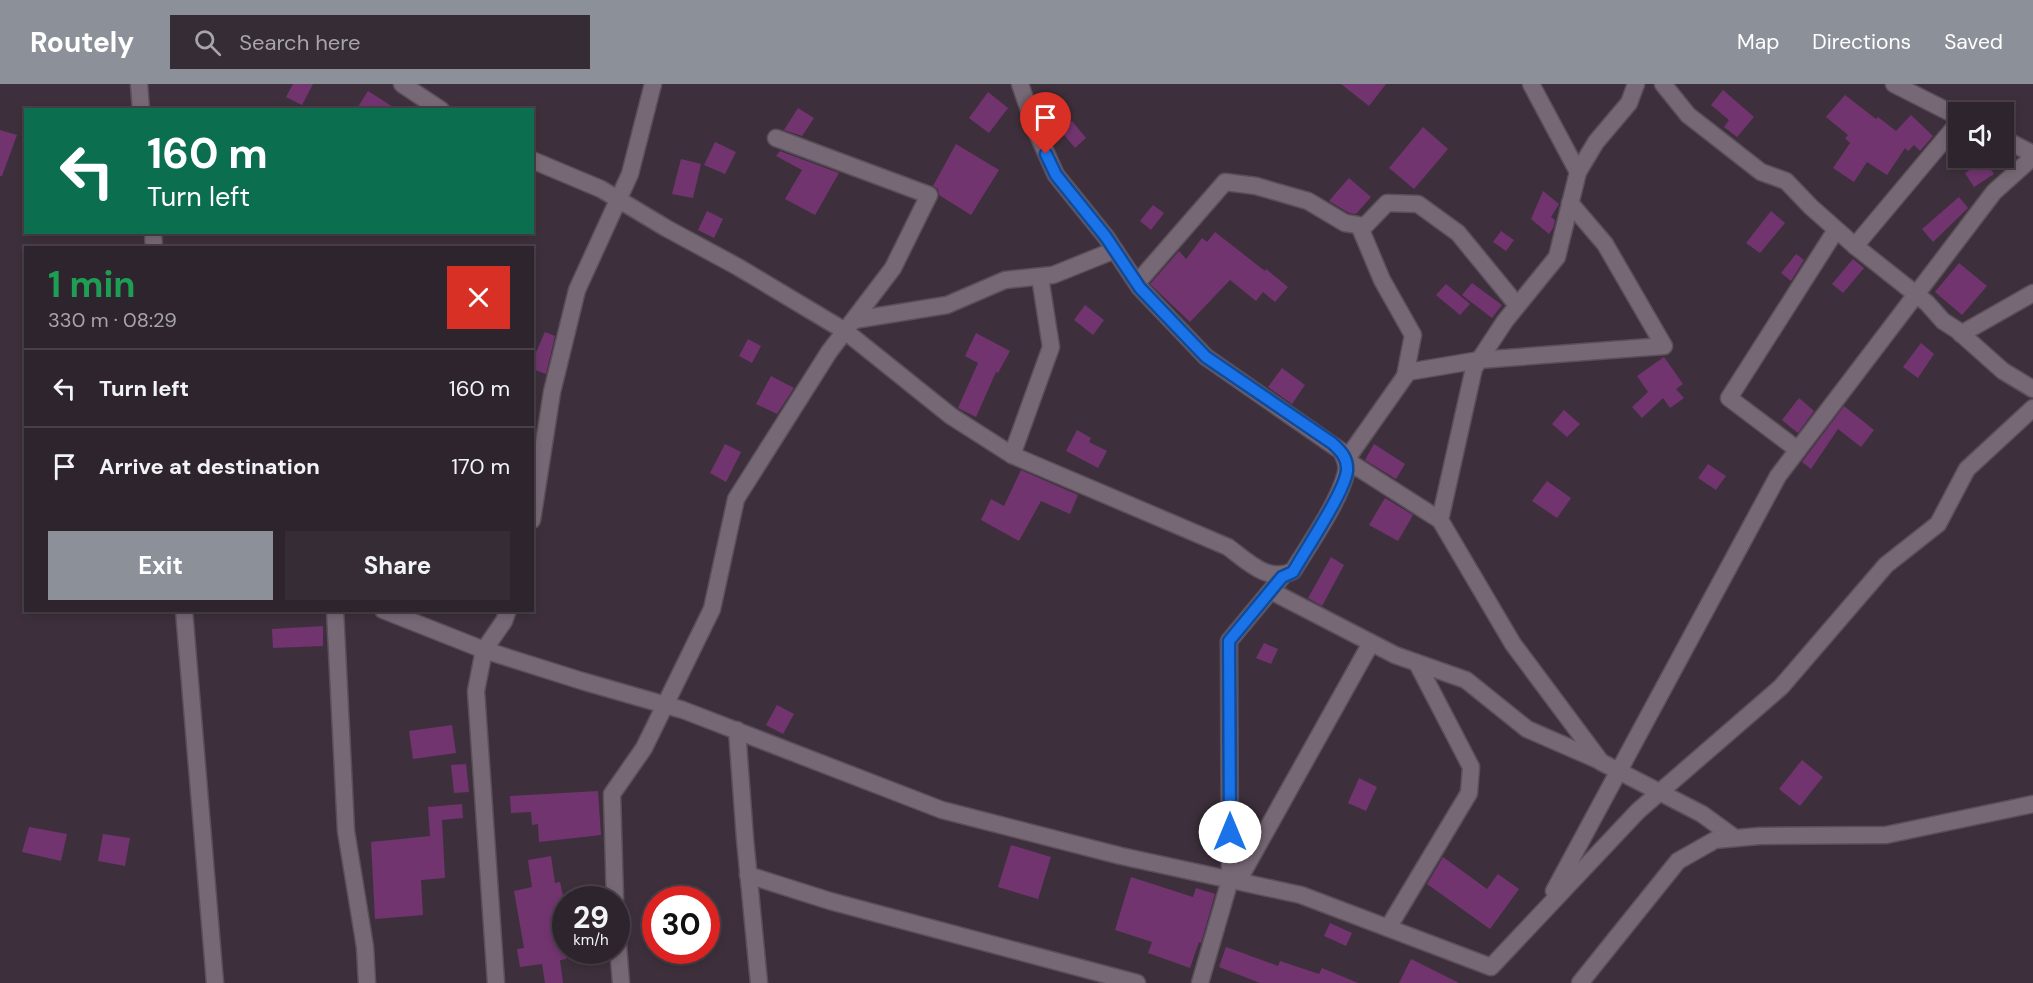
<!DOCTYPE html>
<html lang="en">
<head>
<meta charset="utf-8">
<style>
  :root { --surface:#2e242d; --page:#362c35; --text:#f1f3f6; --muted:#a7a4aa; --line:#494149; --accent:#8c9099 }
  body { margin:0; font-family:"DM Sans",sans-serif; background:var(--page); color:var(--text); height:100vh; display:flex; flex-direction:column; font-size:22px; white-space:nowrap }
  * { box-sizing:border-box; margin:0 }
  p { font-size:20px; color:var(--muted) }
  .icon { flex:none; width:33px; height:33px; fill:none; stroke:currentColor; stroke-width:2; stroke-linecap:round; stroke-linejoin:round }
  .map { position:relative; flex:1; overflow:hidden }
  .sheet { position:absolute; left:24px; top:162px; width:510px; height:366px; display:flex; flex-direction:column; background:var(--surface); border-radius:0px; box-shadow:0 3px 9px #0003,0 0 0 2px var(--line) }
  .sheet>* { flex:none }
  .top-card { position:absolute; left:24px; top:24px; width:510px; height:126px; border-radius:0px; box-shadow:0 3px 9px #0003,0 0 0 2px var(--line); background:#0b6e4f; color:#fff; overflow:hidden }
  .buttons { position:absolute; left:1948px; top:18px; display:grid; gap:12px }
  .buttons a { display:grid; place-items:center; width:66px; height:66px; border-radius:0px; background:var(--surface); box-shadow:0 3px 9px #0003,0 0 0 2px var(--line); font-size:30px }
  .speed { position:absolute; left:552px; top:802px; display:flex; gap:12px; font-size:30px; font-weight:700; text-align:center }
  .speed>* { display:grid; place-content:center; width:78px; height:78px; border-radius:50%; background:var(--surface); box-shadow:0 3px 9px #0003,0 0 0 2px var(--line); line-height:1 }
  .speed small { font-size:15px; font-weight:400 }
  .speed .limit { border:9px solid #d22; background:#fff; color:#111 }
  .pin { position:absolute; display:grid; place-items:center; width:51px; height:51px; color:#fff; margin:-62px -26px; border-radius:50% 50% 50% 0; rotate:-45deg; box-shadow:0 0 6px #0007 }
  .pin .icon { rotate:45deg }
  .me { position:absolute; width:66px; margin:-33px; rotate:0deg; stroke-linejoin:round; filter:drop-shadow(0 0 4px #0008) }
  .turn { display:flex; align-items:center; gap:21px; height:126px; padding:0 24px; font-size:27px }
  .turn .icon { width:78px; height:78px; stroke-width:2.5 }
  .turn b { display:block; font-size:42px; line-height:51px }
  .round { display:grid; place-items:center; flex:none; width:63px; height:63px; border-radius:0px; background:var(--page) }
  .summary { display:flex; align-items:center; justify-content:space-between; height:102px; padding:0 24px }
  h1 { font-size:36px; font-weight:700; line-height:45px; color:#1e9e55 }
  .action { display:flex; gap:12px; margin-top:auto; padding:12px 24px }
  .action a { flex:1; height:69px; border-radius:0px; background:var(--accent); color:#fff; font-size:24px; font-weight:700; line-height:69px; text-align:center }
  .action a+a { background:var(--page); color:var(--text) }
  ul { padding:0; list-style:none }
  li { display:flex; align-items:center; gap:18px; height:78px; padding:0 24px; border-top:2px solid var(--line) }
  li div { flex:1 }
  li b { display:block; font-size:22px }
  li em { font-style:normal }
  header { display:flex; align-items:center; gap:36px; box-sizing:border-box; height:84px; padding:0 30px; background:var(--accent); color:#fff }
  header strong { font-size:28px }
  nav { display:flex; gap:33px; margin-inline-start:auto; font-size:21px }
  .search { width:420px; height:54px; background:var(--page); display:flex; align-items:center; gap:15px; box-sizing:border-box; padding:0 21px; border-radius:0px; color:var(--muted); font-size:22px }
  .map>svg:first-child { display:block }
  .building { fill:#71346f }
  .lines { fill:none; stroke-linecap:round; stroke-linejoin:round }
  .minor-casing { stroke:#5b4f5a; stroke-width:19 }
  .minor { stroke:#776876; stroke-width:16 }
  .route-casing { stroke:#114b97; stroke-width:15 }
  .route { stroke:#1a73e8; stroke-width:10 }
</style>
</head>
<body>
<header>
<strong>Routely</strong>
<div class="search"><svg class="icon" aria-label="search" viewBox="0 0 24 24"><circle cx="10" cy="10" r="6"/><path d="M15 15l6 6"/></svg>Search here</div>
<nav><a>Map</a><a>Directions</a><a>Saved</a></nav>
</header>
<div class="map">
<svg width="2033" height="899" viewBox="0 0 2033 899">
  <rect width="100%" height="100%" fill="#3d303c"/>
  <g class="building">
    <path d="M 293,0 L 313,0 L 302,21 L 286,13 Z"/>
    <path d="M 1341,0 L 1386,0 L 1369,22 Z"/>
    <path d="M 1723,6 L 1754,33 L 1737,53 L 1724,43 L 1729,36 L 1711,21 Z"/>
    <path d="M 368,7 L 398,26 L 356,26 Z"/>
    <path d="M 988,8 L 1008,24 L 989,49 L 969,34 Z"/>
    <path d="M 1845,11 L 1876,35 L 1878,33 L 1896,47 L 1911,31 L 1933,52 L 1920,67 L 1914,61 L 1908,67 L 1905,64 L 1887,91 L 1867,78 L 1854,98 L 1833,84 L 1850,59 L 1845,54 L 1848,51 L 1826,33 Z"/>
    <path d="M 798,24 L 814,34 L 802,52 L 784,46 Z"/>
    <path d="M 1072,37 L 1086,54 L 1075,64 L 1060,46 Z"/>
    <path d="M 1423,43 L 1448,65 L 1414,105 L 1389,84 Z"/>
    <path d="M 0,46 L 17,51 L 2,92 L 0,92 Z"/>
    <path d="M 715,58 L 736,68 L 725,90 L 704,81 Z"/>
    <path d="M 956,60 L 999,86 L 971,131 L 939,111 L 938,105 L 933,102 Z"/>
    <path d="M 780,67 L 839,89 L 815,131 L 785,115 L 802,86 L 776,72 Z"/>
    <path d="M 681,75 L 701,80 L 693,114 L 672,110 Z"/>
    <path d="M 1985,76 L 1994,90 L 1974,103 L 1965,89 Z"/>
    <path d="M 1349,94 L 1371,113 L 1356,130 L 1349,129 L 1329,117 Z"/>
    <path d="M 1543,107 L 1559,120 L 1551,133 L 1555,136 L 1553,144 L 1549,150 L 1531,135 Z"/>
    <path d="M 1959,113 L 1968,124 L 1933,158 L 1922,145 Z"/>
    <path d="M 1153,121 L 1164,129 L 1151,146 L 1140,137 Z"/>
    <path d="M 707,127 L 723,135 L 714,154 L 698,146 Z"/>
    <path d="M 1771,127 L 1785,139 L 1760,169 L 1746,159 Z"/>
    <path d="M 1501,147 L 1514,156 L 1506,167 L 1493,158 Z"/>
    <path d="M 1215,148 L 1265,187 L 1266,185 L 1288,203 L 1275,218 L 1263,208 L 1256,217 L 1230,196 L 1190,238 L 1150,200 L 1179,167 L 1186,175 L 1202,154 L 1207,158 Z"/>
    <path d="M 1796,170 L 1804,176 L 1791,197 L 1781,189 Z"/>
    <path d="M 1853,175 L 1864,184 L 1843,209 L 1832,200 Z"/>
    <path d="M 1959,179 L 1987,202 L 1962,231 L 1935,208 Z"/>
    <path d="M 1472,199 L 1502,221 L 1492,234 L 1462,211 Z"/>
    <path d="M 1446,200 L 1470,220 L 1460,231 L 1436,211 Z"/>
    <path d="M 1085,221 L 1104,236 L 1093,251 L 1074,236 Z"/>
    <path d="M 545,248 L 555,252 L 546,290 L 532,285 L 532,277 Z"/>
    <path d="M 976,249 L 1010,267 L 998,289 L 996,288 L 976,333 L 958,324 L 978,279 L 965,272 Z"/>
    <path d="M 748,255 L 761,262 L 752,279 L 739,272 Z"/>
    <path d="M 1921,259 L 1934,270 L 1918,294 L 1903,283 Z"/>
    <path d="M 1664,273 L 1683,300 L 1676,305 L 1684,314 L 1670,324 L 1663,314 L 1642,334 L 1632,323 L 1648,308 L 1637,292 Z"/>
    <path d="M 1282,284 L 1305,301 L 1292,320 L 1268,303 Z"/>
    <path d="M 771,292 L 794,304 L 777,330 L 756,320 Z"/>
    <path d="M 1799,314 L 1814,327 L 1798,349 L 1782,336 Z"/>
    <path d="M 1844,322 L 1874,346 L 1861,363 L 1838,345 L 1811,385 L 1802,378 Z"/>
    <path d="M 1564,326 L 1580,340 L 1567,353 L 1552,340 Z"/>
    <path d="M 1077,346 L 1091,354 L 1089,358 L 1107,367 L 1098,384 L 1066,367 Z"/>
    <path d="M 725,360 L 741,368 L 726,398 L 710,389 Z"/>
    <path d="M 1374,360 L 1405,380 L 1396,395 L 1365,376 Z"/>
    <path d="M 1708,380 L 1726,392 L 1716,406 L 1698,394 Z"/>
    <path d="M 1021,386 L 1078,411 L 1070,430 L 1041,417 L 1019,457 L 981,436 L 991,415 L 1004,422 Z"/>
    <path d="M 1547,397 L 1571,414 L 1557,434 L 1532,417 Z"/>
    <path d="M 1385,414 L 1413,431 L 1398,457 L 1369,441 Z"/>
    <path d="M 1331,473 L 1344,481 L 1322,522 L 1308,514 Z"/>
    <path d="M 323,542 L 323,562 L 273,564 L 272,545 Z"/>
    <path d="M 1264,559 L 1278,565 L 1271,580 L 1256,574 Z"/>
    <path d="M 777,621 L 794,630 L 783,650 L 766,641 Z"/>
    <path d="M 452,641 L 456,669 L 413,675 L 409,647 Z"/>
    <path d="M 1802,676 L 1823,693 L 1800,722 L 1779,705 Z"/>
    <path d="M 466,680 L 469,708 L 454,709 L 451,681 Z"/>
    <path d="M 1359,694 L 1377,703 L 1366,727 L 1348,719 Z"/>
    <path d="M 598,707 L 601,751 L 539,758 L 538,740 L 532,741 L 531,728 L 511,729 L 510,712 Z"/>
    <path d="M 462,720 L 463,734 L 442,736 L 445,794 L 421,796 L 423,831 L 375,835 L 371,758 L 430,752 L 428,723 Z"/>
    <path d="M 29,743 L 67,750 L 61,777 L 22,768 Z"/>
    <path d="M 103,750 L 130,754 L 125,782 L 98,777 Z"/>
    <path d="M 1011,761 L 1051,773 L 1038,815 L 998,803 Z"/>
    <path d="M 551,772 L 555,799 L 560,798 L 566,826 L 566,875 L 560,876 L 563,899 L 545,899 L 542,880 L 520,883 L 517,865 L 524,864 L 514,807 L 532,803 L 528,776 Z"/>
    <path d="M 1443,773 L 1487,805 L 1498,790 L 1519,805 L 1490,845 L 1427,800 Z"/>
    <path d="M 1131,793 L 1193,813 L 1196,804 L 1215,810 L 1201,859 L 1199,858 L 1190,884 L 1148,869 L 1152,858 L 1115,846 Z"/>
    <path d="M 1330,839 L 1352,849 L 1346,862 L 1324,852 Z"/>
    <path d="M 1226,863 L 1278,882 L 1280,877 L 1319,890 L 1322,884 L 1358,899 L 1260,899 L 1219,883 Z"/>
    <path d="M 1411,875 L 1459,899 L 1399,899 Z"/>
  </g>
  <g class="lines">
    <defs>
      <g id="minor">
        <path d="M 139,0 L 141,26"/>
        <path d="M 402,0 L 441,26"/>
        <path d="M 1531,0 L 1578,88"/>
        <path d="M 1636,0 L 1629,19 L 1596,58 L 1578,88 L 1557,173 L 1505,237 L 1474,284 L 1440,436 L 1513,560 L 1601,678 L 1702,730 L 1735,754"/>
        <path d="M 1663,0 L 1688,31 L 1761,88 L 1786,97 L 1811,123 L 1855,162 L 1927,219 L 1943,237 L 1957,246 L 2003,287 L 2033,305"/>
        <path d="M 1894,0 L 1959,33"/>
        <path d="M 2004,55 L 2033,70"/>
        <path d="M 532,76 L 601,105 L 666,144 L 738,183 L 845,247 L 951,332 L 1012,371 L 1228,463 C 1248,478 1268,499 1293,487 C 1309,461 1339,418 1346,389 C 1348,381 1345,374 1341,367 L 1206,273 L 1140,204 L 1106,153 L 1056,91 L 1037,49 L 1020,0"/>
        <path d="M 153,148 L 154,164"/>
        <path d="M 1855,162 L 1959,38"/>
        <path d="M 1137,199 L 1225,98 L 1256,102 L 1308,117 L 1345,139 L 1364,142"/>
        <path d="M 854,236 L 947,221 L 1005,196 L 1053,191 L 1115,166"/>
        <path d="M 1961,250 L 2033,209"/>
        <path d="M 1405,292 L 1413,251 L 1382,196 L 1361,146 L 1387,119 L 1418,120 L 1458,149 L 1517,221"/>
        <path d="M 1798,366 L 1729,314 L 1836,146"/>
        <path d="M 1012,371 L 1051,263 L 1040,193"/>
        <path d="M 532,436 L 552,308 L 577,206 L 630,90 L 653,0"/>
        <path d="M 1440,436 L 1346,376 L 1408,288 L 1479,276 L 1664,262 L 1605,160 L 1570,119"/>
        <path d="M 1271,507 L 1395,571 L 1466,596 L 1527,645 L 1598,676"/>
        <path d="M 184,526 L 215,899"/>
        <path d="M 335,526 L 346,747 L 365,863 L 367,899"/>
        <path d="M 383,526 L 484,566 L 582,597 L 683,626 L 942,726 L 1121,772 L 1301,811 L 1491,883 L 1638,727 L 1781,603 L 1886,481 L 1938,440 L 1967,385 L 2033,324"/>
        <path d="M 737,646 L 745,755 L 759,899"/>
        <path d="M 748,791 L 830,817 L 1137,899"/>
        <path d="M 1238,797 L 1371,559"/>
        <path d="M 1554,807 L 1778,392 L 1994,108 L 2033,73"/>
        <path d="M 615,816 L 612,710 L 644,664 L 712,525 L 736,415 L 829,268 L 893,184 L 929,111 L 776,54"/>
        <path d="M 616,836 L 621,899"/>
        <path d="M 1388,844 L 1469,709 L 1471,683 L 1417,579"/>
        <path d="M 496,899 L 476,607 L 484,566 L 504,537 L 508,526"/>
        <path d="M 1200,899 L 1230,796 L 1229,557 L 1282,493"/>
        <path d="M 1580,899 L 1678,777 L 1715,756 L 1759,752 L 1886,751 L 2033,720"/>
      </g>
    </defs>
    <use href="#minor" class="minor-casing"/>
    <use href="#minor" class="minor"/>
  </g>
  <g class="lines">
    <defs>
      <path id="route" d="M 1046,70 L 1056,91 L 1106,153 L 1140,204 L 1206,273 L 1332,359 C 1341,367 1348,374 1347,387 C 1344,409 1306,465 1293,488 L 1282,493 L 1229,557 L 1230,748"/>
    </defs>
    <use href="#route" class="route-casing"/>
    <use href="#route" class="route"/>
  </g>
</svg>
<div class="buttons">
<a><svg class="icon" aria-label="sound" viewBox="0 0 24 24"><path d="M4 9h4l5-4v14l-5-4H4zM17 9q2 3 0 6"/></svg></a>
</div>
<div class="speed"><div>29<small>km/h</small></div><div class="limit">30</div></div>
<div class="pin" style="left:1046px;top:70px;background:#d93025"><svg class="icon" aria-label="arrive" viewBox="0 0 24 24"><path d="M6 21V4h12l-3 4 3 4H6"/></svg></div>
<svg class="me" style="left:1230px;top:748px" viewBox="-20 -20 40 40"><circle r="19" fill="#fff"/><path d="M0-13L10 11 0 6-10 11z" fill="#1a73e8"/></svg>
<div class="top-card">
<div class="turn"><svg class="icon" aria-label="left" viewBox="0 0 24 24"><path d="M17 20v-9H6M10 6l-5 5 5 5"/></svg><div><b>160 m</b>Turn left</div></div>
</div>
<section class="sheet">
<div class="summary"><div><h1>1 min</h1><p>330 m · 08:29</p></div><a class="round" style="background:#d93025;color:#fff"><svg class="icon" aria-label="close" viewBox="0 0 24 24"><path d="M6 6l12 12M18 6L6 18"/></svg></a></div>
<ul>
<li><svg class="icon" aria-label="left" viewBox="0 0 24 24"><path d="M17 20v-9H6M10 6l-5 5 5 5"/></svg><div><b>Turn left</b></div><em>160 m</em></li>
<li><svg class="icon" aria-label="arrive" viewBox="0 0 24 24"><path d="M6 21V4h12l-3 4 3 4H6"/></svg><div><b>Arrive at destination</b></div><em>170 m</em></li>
</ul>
<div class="action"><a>Exit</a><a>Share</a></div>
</section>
</div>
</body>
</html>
